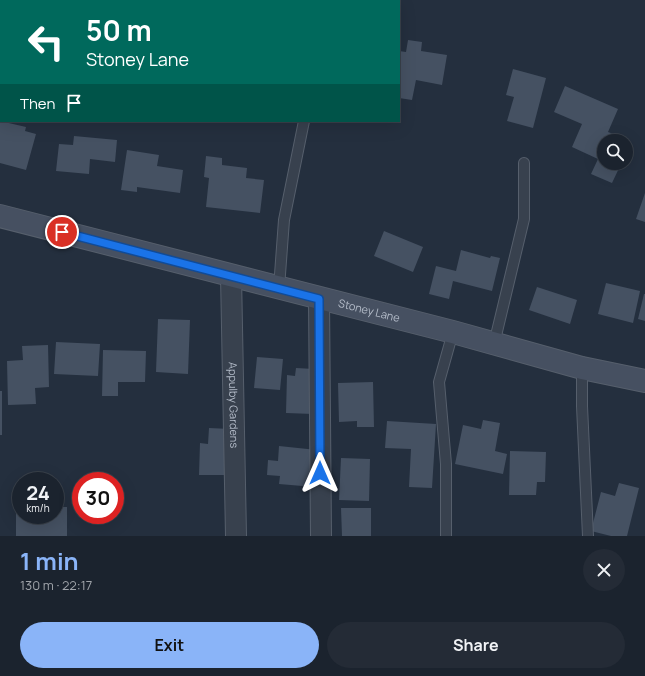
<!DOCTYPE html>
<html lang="en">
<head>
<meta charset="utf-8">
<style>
  :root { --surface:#1b232e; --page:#242b36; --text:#f1f3f6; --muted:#a0a4aa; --line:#39404a; --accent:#8ab4f8 }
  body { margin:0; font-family:Manrope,sans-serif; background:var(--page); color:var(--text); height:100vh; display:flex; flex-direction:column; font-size:15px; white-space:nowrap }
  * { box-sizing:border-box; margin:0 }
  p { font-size:13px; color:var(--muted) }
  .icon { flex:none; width:22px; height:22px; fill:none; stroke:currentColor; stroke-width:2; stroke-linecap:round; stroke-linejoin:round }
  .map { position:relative; height:536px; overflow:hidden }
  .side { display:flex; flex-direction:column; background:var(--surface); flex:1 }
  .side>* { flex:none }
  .top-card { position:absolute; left:0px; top:0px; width:400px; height:122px; box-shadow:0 4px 16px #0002,0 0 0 1px var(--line); background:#00695c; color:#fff; overflow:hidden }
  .tools { position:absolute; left:597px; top:134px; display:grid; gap:8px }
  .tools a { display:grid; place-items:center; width:36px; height:36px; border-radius:50%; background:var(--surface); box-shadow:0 4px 16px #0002,0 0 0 1px var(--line); font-size:20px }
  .speed { position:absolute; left:12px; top:472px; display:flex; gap:8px; font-size:20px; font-weight:700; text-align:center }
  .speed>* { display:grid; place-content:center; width:52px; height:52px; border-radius:50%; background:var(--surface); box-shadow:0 4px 16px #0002,0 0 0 1px var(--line); line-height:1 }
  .speed small { font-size:10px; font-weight:400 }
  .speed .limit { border:6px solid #d22; background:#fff; color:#111 }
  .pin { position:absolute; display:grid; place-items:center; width:34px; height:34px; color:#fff; margin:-17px; border:2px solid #fff; border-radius:50%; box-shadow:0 1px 4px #0007 }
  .me { position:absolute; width:44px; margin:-22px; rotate:0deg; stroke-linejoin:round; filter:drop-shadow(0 0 3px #0008) }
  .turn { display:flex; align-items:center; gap:14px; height:84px; padding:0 20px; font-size:18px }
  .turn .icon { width:52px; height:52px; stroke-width:2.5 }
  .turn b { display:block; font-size:28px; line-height:34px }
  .then { display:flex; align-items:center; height:38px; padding:0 20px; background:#0003; gap:8px; font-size:15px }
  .round { display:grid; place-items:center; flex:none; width:42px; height:42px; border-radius:21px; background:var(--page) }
  .overview { display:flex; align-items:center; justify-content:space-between; height:68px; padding:0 20px }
  h1 { font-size:24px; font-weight:700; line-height:30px; color:var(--accent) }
  .cta { display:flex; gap:8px; margin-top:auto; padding:8px 20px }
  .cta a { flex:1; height:46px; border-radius:24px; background:var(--accent); color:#111; font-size:16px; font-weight:700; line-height:46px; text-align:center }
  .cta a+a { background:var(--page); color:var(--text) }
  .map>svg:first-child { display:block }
  .building { fill:#455162 }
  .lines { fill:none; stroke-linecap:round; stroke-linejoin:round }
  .lane-casing { stroke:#565f6c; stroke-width:12 }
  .street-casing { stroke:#565f6c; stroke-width:22 }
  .secondary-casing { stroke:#565f6c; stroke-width:24 }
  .lane { stroke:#38414e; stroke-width:10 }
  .street { stroke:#38414e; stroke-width:20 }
  .secondary { stroke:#465061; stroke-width:22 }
  .route-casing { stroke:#114b97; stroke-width:10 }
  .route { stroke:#1a73e8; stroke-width:7 }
  .labels { text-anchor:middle; stroke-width:3.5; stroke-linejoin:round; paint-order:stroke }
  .street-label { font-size:11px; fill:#b4bcc9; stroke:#1d2633 }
</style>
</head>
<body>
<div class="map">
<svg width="645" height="536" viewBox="0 0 645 536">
  <rect width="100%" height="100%" fill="#242f3e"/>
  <g class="building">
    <path d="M 408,40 L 422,42 L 421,51 L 447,55 L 442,85 L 416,80 L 412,100 L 399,98 L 399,51 L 406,52 Z"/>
    <path d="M 513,69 L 546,78 L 533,128 L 507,121 L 514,97 L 506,95 Z"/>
    <path d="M 565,86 L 618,109 L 608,132 L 624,138 L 623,141 L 604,141 L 604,163 L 621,164 L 612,183 L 591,174 L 598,159 L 572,147 L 582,124 L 554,112 Z"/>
    <path d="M 0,121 L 26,127 L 25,131 L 36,134 L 26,170 L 0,163 Z"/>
    <path d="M 74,136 L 117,140 L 115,162 L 90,159 L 89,174 L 56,171 L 59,144 L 73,145 Z"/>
    <path d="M 127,150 L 159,155 L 157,166 L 183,170 L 180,193 L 137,187 L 137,192 L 121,190 Z"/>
    <path d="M 206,156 L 222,158 L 222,165 L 247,168 L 246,178 L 264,180 L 260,213 L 206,207 L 209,178 L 204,177 Z"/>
    <path d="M 645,193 L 645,222 L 636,219 Z"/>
    <path d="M 384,231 L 423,247 L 413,272 L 374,256 Z"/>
    <path d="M 461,250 L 490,258 L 491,256 L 500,258 L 492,291 L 453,281 L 449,299 L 429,294 L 436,266 L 456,271 Z"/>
    <path d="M 606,283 L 640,291 L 633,323 L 598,314 Z"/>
    <path d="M 537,287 L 577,300 L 570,324 L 529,310 Z"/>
    <path d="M 644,294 L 645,294 L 645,321 L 638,319 Z"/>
    <path d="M 158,319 L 190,320 L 188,374 L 156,372 Z"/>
    <path d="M 56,342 L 100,344 L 98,376 L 54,374 Z"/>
    <path d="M 48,345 L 49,387 L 35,388 L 36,404 L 8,405 L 7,361 L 23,360 L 22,346 Z"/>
    <path d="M 103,350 L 146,351 L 145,382 L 118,382 L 118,396 L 102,396 Z"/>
    <path d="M 257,357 L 283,359 L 280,390 L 254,388 Z"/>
    <path d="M 296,368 L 314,369 L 313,414 L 286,413 L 287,375 L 295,376 Z"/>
    <path d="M 373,382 L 374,427 L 357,427 L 357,421 L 339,422 L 338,383 Z"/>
    <rect x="0" y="391" width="2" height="44"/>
    <path d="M 483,420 L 500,423 L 495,451 L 507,454 L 503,474 L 455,464 L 463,425 L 481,429 Z"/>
    <path d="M 387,421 L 436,424 L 432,488 L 409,487 L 411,449 L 385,448 Z"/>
    <path d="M 209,428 L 230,429 L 230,475 L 199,475 L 200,443 L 208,444 Z"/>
    <path d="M 279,446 L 317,450 L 314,487 L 279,484 L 280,476 L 267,475 L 268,460 L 278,461 Z"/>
    <path d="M 510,451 L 546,452 L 545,482 L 537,482 L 536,495 L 509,495 Z"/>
    <path d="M 341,458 L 370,459 L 369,501 L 339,500 Z"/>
    <path d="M 619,483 L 639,488 L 627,536 L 611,536 L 591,531 L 601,492 L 615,496 Z"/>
    <path d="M 16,499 L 21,499 L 21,515 L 55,515 L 55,507 L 67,507 L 67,536 L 16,536 Z"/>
    <path d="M 341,508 L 371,508 L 371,536 L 342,536 Z"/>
  </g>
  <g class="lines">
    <defs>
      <g id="lane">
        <path d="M 279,288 L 284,220 L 304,121"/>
        <path d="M 494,344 L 524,219 L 524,163"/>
        <path d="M 582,368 L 582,406 L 588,536"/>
        <path d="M 446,536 L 446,464 L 439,382 L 453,332"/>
      </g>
      <g id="street">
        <path d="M 0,8 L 1,9"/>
        <path id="s1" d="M 231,275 L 236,536"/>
        <path d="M 319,299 L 321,536"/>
      </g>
      <g id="secondary">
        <path id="s2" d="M 0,216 L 453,332 L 582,368 L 645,381"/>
      </g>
    </defs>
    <use href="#lane" class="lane-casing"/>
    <use href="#street" class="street-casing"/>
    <use href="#secondary" class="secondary-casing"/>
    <use href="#lane" class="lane"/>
    <use href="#street" class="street"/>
    <use href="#secondary" class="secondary"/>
  </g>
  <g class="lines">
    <defs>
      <path id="route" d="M 62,232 L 319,299 L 320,473"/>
    </defs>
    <use href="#route" class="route-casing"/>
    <use href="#route" class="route"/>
  </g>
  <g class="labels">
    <g class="street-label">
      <text dy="4" stroke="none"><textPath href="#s2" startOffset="381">Stoney Lane</textPath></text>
      <text dy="4" stroke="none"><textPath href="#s1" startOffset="130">Appulby Gardens</textPath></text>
    </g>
  </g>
</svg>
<div class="tools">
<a><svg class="icon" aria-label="search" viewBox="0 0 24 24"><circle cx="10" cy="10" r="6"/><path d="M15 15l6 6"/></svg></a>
</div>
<div class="speed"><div>24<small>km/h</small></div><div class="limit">30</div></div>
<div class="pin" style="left:62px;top:232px;background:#d93025"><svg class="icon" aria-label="arrive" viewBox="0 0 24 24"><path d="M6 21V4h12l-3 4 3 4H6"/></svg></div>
<svg class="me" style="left:320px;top:473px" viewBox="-20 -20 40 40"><path d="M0-17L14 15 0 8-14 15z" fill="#1a73e8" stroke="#fff" stroke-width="4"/></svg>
<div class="top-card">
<div class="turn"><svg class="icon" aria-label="left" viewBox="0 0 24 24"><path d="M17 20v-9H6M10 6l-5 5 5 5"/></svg><div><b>50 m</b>Stoney Lane</div></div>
<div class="then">Then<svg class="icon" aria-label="arrive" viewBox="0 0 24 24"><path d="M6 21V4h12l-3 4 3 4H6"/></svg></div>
</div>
</div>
<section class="side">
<div class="overview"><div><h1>1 min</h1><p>130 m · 22:17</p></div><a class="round"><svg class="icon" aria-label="close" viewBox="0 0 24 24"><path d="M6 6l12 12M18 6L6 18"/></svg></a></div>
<div class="cta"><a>Exit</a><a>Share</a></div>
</section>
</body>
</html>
